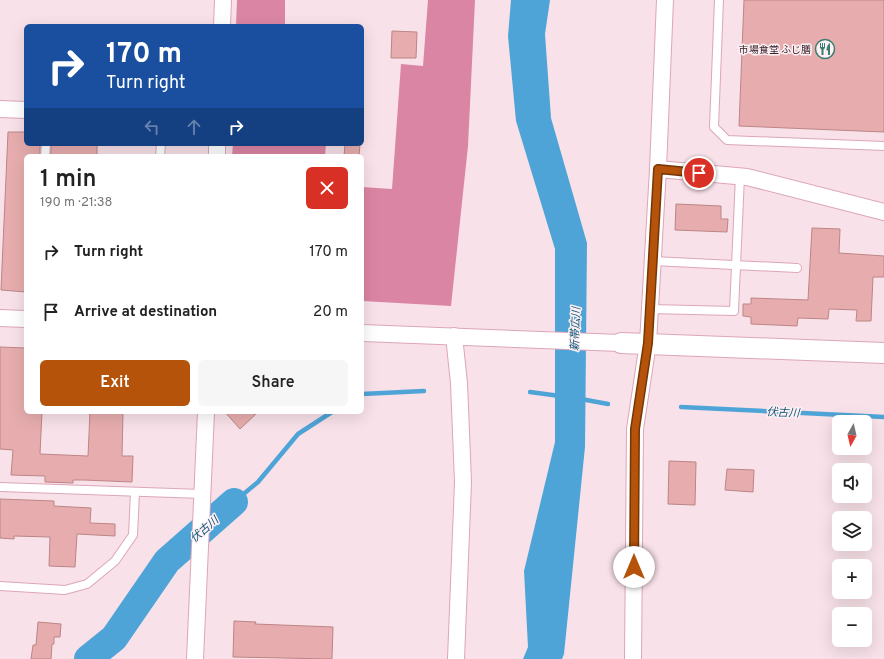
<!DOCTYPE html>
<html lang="en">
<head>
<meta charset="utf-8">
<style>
  :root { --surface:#fff; --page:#f6f6f6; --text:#222; --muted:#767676; --accent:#b45309 }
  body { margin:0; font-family:Overpass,"Noto Sans JP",sans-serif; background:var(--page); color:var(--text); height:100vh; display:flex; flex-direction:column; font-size:15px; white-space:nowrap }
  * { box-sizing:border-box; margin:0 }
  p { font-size:13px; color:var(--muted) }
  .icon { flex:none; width:22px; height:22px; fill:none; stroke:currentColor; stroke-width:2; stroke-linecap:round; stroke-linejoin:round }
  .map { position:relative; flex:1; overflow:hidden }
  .panel { position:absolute; left:24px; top:154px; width:340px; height:260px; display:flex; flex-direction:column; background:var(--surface); border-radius:6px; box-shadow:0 4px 16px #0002 }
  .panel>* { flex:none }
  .banner { position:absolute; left:24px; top:24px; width:340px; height:122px; border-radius:6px; box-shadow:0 4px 16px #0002; background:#1a4fa0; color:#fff; overflow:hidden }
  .needle { width:26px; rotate:188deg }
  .buttons { position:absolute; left:832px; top:415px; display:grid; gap:8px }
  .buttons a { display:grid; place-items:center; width:40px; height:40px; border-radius:6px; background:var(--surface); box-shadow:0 4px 16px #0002; font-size:20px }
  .pin { position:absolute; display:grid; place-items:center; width:34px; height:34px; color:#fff; margin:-17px; border:2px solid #fff; border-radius:50%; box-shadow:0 1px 4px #0007 }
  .me { position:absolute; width:44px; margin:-22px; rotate:0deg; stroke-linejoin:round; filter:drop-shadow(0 0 3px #0008) }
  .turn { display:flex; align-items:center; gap:14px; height:84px; padding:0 16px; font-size:18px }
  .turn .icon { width:52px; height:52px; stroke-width:2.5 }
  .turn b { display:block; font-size:28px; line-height:34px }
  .lanes { display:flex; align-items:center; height:38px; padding:0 16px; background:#0003; justify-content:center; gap:20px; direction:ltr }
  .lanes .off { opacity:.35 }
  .round { display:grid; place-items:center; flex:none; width:42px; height:42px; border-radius:6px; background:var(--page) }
  .head { display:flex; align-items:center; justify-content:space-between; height:68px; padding:0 16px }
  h1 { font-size:24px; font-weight:600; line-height:30px }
  .action { display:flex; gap:8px; margin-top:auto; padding:8px 16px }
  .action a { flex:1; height:46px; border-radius:6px; background:var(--accent); color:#fff; font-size:16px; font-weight:600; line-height:46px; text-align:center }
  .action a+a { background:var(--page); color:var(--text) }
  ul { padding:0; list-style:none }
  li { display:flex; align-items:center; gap:12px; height:60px; padding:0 16px }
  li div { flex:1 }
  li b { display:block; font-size:15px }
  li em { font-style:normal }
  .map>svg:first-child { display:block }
  .forest { fill:#db85a4 }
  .water { fill:#4fa4d7 }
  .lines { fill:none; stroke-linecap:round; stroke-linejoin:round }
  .stream { stroke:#4fa4d7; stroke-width:4.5 }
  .river { stroke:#4fa4d7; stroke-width:28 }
  .building { fill:#e7adae; stroke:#bc8586 }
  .service-casing { stroke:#dda6b8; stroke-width:10 }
  .minor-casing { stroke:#dda6b8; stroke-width:18 }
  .tertiary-casing { stroke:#dda6b8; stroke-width:22 }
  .service { stroke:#fff; stroke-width:8 }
  .minor { stroke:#fff; stroke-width:16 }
  .tertiary { stroke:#fff; stroke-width:20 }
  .route-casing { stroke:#753606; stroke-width:10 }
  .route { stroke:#b45309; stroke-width:7 }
  .labels { text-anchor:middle; stroke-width:3; stroke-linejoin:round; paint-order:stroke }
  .poi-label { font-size:10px; fill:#362128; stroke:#fdf1f5; text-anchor:end }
  .water-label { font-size:11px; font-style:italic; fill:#0e5274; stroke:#fdf1f5 }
</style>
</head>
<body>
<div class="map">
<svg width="884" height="659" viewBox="0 0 884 659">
  <rect width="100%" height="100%" fill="#f8e1e8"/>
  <g class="forest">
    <path d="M 237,0 L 285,0 L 285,26 L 236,26 Z"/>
    <path d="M 428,0 L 475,0 L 468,146 L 451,306 L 362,301 L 362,187 L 392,189 L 401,64 L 423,66 Z"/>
    <path d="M 233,144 L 326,144 L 325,156 L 232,156 Z"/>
  </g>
  <path class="water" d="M 511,0 L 550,0 L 545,34 L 551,118 L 587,243 L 585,447 L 564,654 L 562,659 L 523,659 L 528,647 L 524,571 L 555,442 L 555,249 L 516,121 L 508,36 Z"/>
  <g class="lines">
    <g class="stream">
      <path d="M 530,392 L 560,396"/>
      <path d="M 362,394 L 424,391"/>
      <path d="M 581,399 L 608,404"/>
      <path d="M 681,407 L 884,417"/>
      <path d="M 234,502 L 258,482 L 298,434 L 332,412"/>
    </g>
    <path class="river" d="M 88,659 L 114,638 L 167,561 L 234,502"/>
  </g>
  <g class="building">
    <path d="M 744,0 L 884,0 L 884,132 L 739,126 Z"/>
    <path d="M 392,31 L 417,32 L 416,58 L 391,58 Z"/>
    <path d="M 8,132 L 26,132 L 26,144 L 40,144 L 40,156 L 26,156 L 26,292 L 1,290 Z"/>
    <rect x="51" y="144" width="46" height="12"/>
    <path d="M 345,144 L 360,144 L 359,156 L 344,156 Z"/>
    <path d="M 676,204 L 721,206 L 721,219 L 728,219 L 727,232 L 675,230 Z"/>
    <path d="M 812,228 L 840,229 L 839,253 L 884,256 L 884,277 L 873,277 L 871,321 L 856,321 L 857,310 L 829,309 L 828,319 L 798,318 L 797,326 L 751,324 L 751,317 L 743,316 L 743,304 L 751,304 L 751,298 L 808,300 Z"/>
    <path d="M 0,347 L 26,348 L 26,412 L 42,412 L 40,454 L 88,456 L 90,412 L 123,413 L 122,456 L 133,456 L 132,482 L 84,480 L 73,480 L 73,483 L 45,482 L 45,476 L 11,475 L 13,450 L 0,449 Z"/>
    <path d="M 225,412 L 258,412 L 240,429 Z"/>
    <path d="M 669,461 L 696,462 L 695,505 L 668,504 Z"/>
    <path d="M 727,469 L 754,470 L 753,492 L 725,490 Z"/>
    <path d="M 0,499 L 54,501 L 54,506 L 91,508 L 90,523 L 115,524 L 115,536 L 77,534 L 75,567 L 49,566 L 50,537 L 14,536 L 14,539 L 0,538 Z"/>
    <path d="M 234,621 L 256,622 L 255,624 L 333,627 L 332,659 L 233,657 Z"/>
    <path d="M 38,622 L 61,624 L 60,637 L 54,637 L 54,644 L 52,644 L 51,659 L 31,659 L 33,645 L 36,645 Z"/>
  </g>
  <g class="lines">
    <defs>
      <g id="service">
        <path d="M 719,0 L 714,127 L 727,140 L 884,146"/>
        <path d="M 45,156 L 46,144"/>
        <path d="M 160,156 L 161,144"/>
        <path d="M 653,261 L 797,268"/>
        <path d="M 650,309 L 734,311 L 740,176"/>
        <path d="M 0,487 L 202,494"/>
        <path d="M 0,586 L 65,590 L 87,584 L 115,561 L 133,535 L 135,492"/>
      </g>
      <g id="minor">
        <path d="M 222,26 L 223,0"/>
        <path d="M 0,109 L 26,110"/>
        <path d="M 217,156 L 217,144"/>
        <path d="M 658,169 L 747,177 L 884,212"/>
        <path d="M 0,318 L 26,319"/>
        <path d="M 362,333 L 621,343"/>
        <path d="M 454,336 L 459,383 L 463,482 L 456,659"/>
        <path d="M 195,659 L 206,412"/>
        <path d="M 633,659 L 635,429 L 648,343 L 658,169 L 665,0"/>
      </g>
      <path id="tertiary" d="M 621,343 L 884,353"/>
    </defs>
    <use href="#service" class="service-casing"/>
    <use href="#minor" class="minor-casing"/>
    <use href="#tertiary" class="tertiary-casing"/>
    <use href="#service" class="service"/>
    <use href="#minor" class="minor"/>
    <use href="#tertiary" class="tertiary"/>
  </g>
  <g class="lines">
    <defs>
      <path id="route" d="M 634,567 L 635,429 L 648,343 L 658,169 L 699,173"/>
    </defs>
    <use href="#route" class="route-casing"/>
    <use href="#route" class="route"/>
  </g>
  <defs>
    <symbol id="restaurant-ring" viewBox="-11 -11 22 22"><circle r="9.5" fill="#fdf1f5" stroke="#3a7d6e" stroke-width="1.5"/><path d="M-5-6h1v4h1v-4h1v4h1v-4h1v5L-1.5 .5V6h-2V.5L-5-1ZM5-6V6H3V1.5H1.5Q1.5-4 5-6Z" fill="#3a7d6e"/></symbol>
  </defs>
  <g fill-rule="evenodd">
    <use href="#restaurant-ring" x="814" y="38" width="22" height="22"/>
  </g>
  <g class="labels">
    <g class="poi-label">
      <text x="811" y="53">市場食堂 ふじ膳</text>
    </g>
    <g class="water-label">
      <text transform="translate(575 329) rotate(-88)" y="4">新帯広川</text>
      <text transform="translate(783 412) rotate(3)" y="4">伏古川</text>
      <text transform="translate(204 529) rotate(-41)" y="4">伏古川</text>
    </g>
  </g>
</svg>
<div class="buttons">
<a><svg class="needle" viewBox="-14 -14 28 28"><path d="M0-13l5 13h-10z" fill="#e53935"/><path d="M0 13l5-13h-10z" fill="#767676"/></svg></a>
<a><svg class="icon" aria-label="sound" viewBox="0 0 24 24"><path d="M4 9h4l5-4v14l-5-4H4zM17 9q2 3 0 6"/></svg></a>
<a><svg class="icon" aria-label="layers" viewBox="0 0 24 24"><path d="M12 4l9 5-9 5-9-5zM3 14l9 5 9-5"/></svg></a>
<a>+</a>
<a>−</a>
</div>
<div class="pin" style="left:699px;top:173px;background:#d93025"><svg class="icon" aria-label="arrive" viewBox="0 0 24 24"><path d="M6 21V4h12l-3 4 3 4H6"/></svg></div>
<svg class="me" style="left:634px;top:567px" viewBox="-20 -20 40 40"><circle r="19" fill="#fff"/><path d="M0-13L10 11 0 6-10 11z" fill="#b45309"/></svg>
<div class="banner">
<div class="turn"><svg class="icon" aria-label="right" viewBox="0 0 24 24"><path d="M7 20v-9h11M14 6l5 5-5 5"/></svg><div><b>170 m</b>Turn right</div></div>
<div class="lanes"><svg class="icon off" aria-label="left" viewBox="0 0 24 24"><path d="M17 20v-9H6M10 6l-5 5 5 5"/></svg><svg class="icon off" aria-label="ahead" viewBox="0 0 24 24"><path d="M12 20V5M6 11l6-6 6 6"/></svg><svg class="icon" aria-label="right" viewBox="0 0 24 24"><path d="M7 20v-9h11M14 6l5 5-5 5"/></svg></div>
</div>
<section class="panel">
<div class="head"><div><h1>1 min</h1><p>190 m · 21:38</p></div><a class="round" style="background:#d93025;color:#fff"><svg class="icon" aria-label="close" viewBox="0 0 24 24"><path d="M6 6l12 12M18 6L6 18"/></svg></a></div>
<ul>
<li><svg class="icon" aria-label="right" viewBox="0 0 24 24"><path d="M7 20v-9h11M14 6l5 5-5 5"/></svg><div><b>Turn right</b></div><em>170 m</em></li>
<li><svg class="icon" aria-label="arrive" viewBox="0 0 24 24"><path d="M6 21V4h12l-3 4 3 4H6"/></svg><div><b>Arrive at destination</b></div><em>20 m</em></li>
</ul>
<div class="action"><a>Exit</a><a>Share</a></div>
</section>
</div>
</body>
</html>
